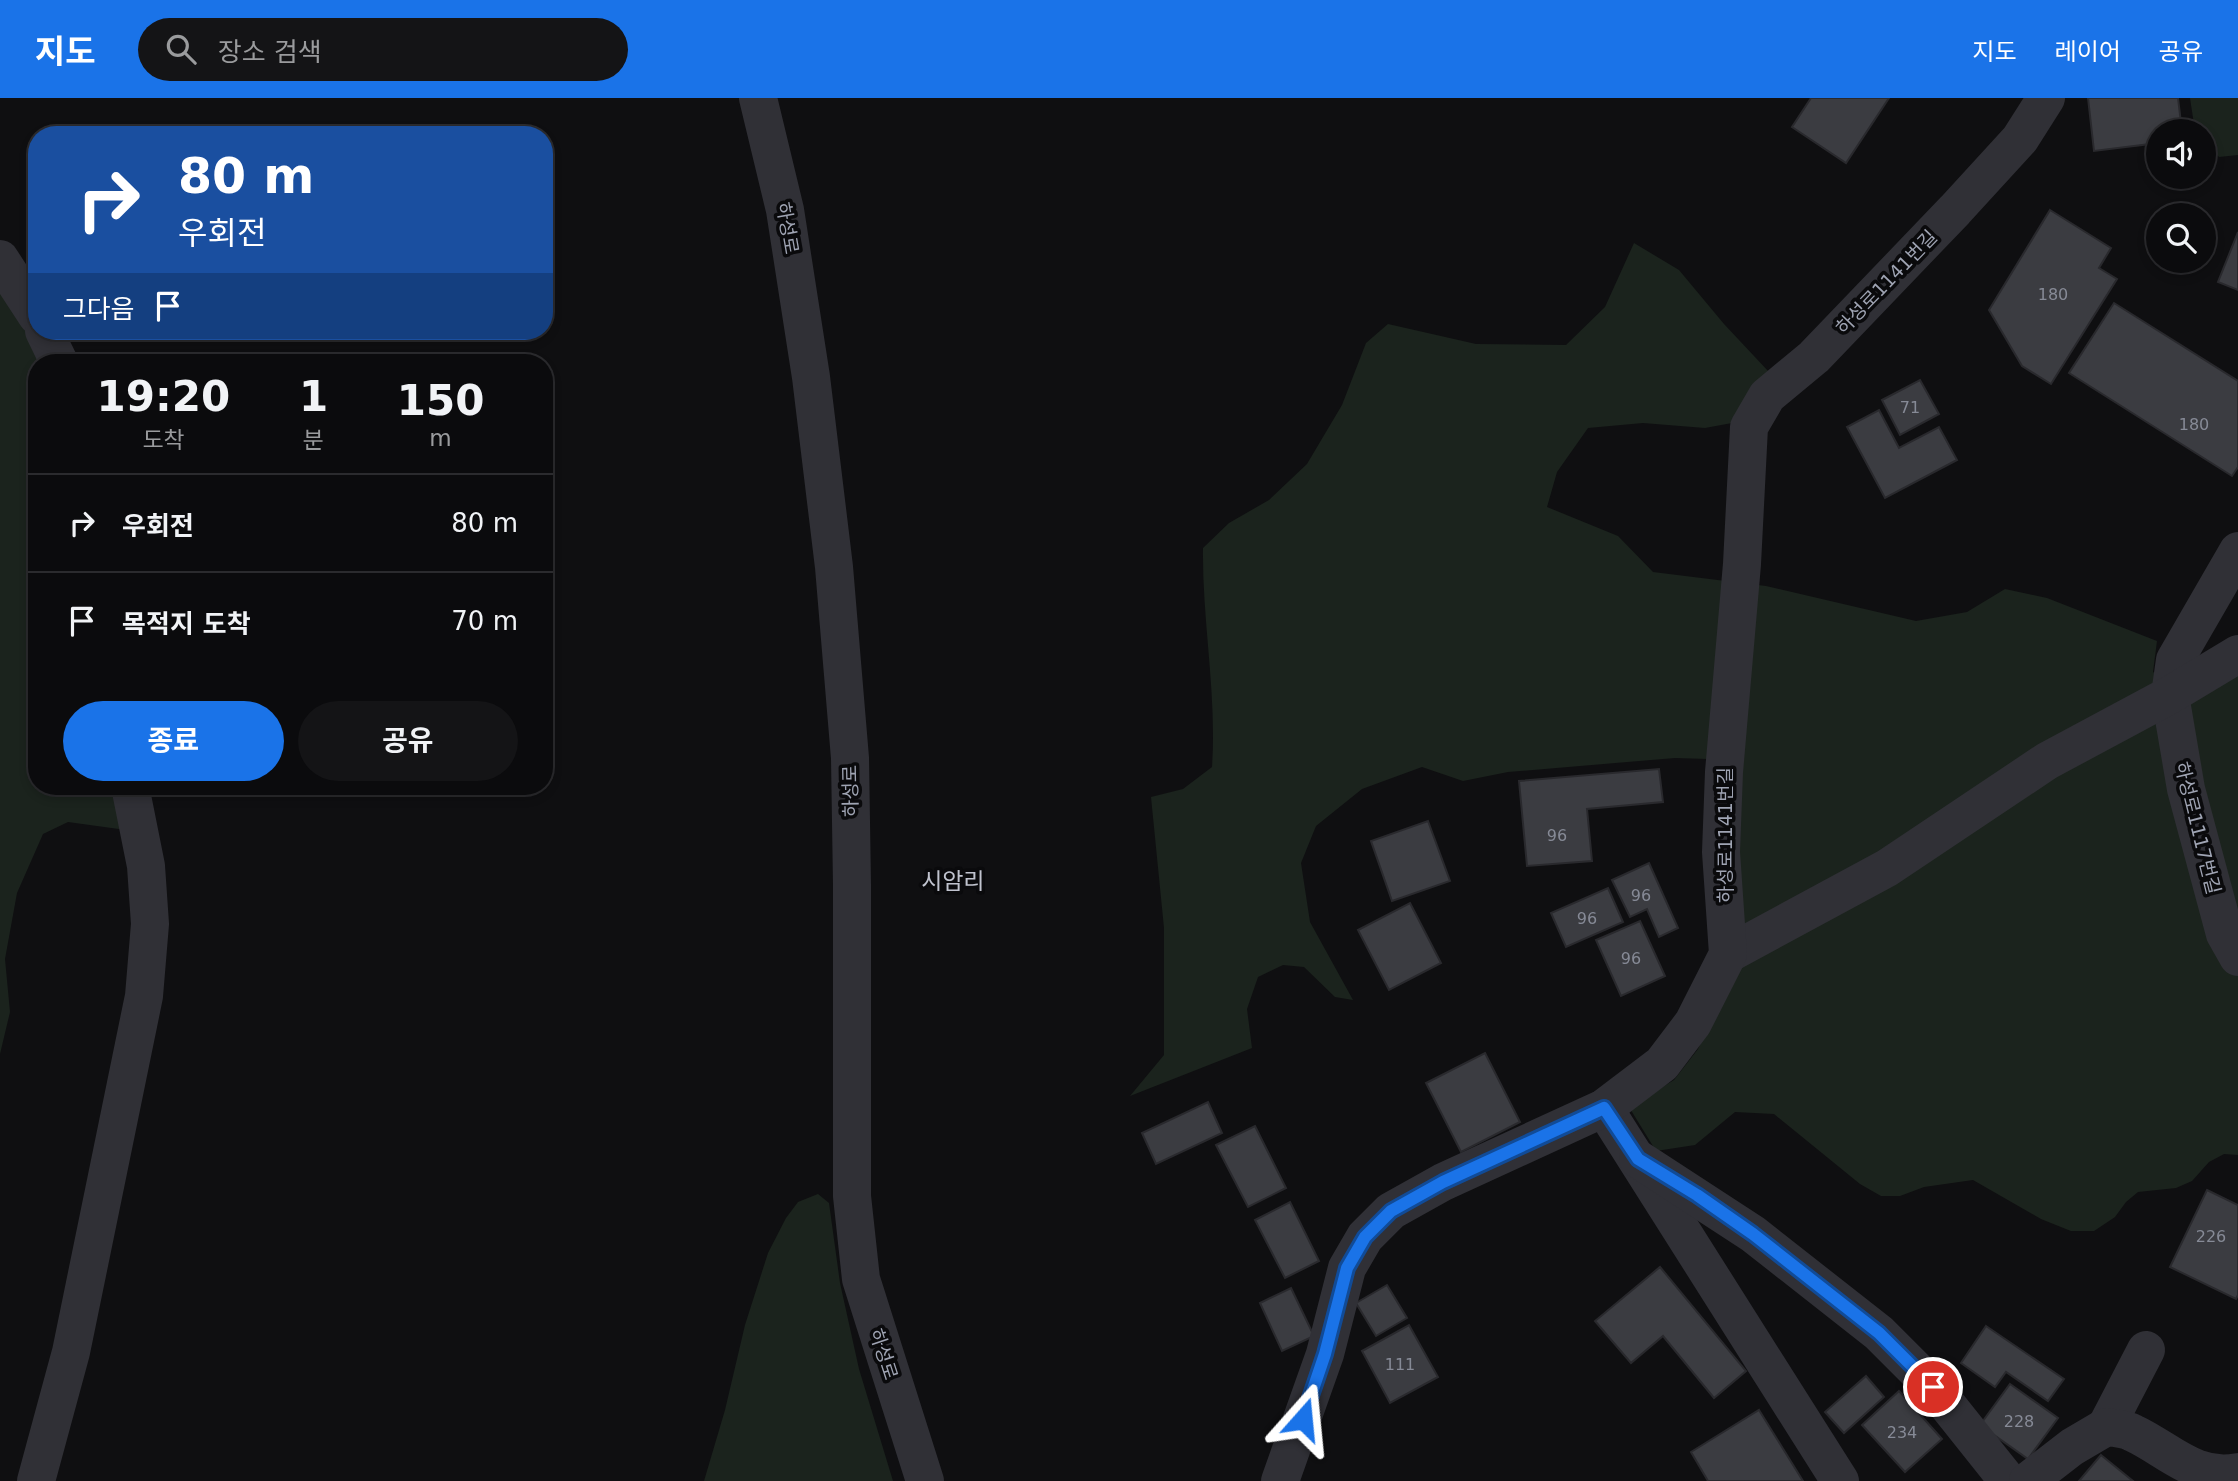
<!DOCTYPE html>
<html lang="ko">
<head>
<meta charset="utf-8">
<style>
  :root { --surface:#0b0b0d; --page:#141416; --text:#f1f3f6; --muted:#9a9b9d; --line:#2b2b2e; --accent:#1a73e8 }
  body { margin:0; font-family:"DejaVu Sans","Noto Sans KR",sans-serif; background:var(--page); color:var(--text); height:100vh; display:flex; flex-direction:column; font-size:26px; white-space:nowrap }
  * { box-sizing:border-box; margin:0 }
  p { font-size:23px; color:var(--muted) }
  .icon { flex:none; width:38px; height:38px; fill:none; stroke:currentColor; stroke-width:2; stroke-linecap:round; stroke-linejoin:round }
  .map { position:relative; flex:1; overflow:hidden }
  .drawer { position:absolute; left:28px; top:256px; width:525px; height:441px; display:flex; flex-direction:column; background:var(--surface); border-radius:28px; box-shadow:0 4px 10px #0003,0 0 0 2px var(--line) }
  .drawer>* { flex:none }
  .guide { position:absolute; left:28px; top:28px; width:525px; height:214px; border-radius:28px; box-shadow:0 4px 10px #0003,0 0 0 2px var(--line); background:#1a4fa0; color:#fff; overflow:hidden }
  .tools { position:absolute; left:2146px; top:21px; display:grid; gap:14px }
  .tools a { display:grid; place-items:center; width:70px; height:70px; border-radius:50%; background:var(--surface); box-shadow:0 4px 10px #0003,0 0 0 2px var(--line); font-size:35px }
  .pin { position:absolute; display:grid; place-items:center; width:60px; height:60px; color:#fff; margin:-30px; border:4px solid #fff; border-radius:50%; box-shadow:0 2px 7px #0007 }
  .me { position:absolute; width:77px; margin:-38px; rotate:18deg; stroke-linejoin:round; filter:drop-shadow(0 0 5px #0008) }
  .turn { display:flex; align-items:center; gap:24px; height:147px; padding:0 35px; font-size:32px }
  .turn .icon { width:91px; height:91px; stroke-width:2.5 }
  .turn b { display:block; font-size:49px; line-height:60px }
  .then { display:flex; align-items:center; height:66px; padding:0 35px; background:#0003; gap:14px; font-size:26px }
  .eta { display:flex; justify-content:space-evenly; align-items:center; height:119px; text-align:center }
  .eta b { font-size:42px; font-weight:700; line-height:49px }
  .primary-button { display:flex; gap:14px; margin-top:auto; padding:14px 35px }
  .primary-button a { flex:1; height:80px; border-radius:42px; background:var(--accent); color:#fff; font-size:28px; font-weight:700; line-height:80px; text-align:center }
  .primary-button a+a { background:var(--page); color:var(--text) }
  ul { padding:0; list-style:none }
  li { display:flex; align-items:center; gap:21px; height:98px; padding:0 35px; border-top:2px solid var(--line) }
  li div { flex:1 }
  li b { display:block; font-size:26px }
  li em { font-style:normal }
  header { display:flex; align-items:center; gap:42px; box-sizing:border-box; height:98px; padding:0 35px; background:var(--accent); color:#fff }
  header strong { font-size:33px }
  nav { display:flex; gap:38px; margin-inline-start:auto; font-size:24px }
  .search { width:490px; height:63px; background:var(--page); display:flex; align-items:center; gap:18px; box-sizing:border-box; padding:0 24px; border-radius:38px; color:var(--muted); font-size:26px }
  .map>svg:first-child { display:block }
  .green { fill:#1b231d }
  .building { fill:#3b3c41; stroke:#29292d; stroke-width:2 }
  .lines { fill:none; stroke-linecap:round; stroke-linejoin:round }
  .minor { stroke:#303036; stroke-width:38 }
  .route-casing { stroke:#114b97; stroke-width:18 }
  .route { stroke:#1a73e8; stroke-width:12 }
  .labels { text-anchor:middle; stroke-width:7; stroke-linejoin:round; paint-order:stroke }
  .number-label { font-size:16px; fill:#868a96 }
  .street-label { font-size:19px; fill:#9fa4b3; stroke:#0a0a0c }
  .quarter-label { font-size:23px; fill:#c0c3ce; stroke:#0a0a0c }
</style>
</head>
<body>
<header>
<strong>지도</strong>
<div class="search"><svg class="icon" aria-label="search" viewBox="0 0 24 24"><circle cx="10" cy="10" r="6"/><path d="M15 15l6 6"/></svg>장소 검색</div>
<nav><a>지도</a><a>레이어</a><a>공유</a></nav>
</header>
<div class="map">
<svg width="2238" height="1383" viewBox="0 0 2238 1383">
  <rect width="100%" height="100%" fill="#0f0f11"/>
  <g class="green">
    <path d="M 2190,0 L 2238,0 L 2238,57 L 2219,59 L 2203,42 L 2203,33 L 2195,33 Z"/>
    <path d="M 1634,145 L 1679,172 L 1724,226 L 1769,274 L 1732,325 L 1705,330 L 1643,325 L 1588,330 L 1557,374 L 1547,409 L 1618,438 L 1653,474 L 1766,488 L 1916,523 L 1967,514 L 2005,491 L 2047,500 L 2157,543 L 2153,574 L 2195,594 L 2238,569 L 2238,1057 L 2224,1056 L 2209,1064 L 2192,1083 L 2176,1090 L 2138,1094 L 2126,1104 L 2115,1119 L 2094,1133 L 2071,1133 L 2041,1121 L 1973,1082 L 1924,1089 L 1900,1098 L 1881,1098 L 1860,1086 L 1774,1016 L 1735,1014 L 1695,1047 L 1656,1053 L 1629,1009 L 1674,982 L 1698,951 L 1738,870 L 1741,662 L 1675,660 L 1508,674 L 1463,683 L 1422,669 L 1362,691 L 1316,728 L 1301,765 L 1310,824 L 1353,902 L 1335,899 L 1304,869 L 1283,867 L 1258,879 L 1247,911 L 1252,950 L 1130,998 L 1164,957 L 1164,830 L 1151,699 L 1183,691 L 1212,669 C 1217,596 1202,523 1203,450 L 1229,425 L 1269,402 L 1307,366 L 1342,307 L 1366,245 L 1388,226 L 1476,246 L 1566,247 L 1605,209 Z"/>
    <path d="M 0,188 L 48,264 L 37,264 L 37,688 L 115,688 L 126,732 L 68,724 L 43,736 L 17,795 L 5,861 L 10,914 L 0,956 Z"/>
    <path d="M 818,1096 L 829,1105 L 840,1185 L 859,1271 L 893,1383 L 704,1383 L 725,1312 L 745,1227 L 768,1155 L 786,1120 L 798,1104 Z"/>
  </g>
  <g class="building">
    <path d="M 1811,0 L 1889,0 L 1846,65 L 1792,29 Z"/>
    <path d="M 2088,0 L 2178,0 L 2182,33 L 2158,33 L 2158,45 L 2094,53 Z"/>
    <path d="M 2050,112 L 2111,150 L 2099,170 L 2117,181 L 2051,286 L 2022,268 L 1989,212 Z"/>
    <path d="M 2238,134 L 2238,192 L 2218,184 Z"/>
    <path d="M 2114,205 L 2238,283 L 2238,369 L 2232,378 L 2069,275 Z"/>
    <path d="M 1920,282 L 1939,316 L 1900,337 L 1882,302 Z"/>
    <path d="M 1879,312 L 1899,350 L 1939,329 L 1957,362 L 1885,400 L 1847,329 Z"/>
    <path d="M 1659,671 L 1663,704 L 1587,711 L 1592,763 L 1527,768 L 1519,683 Z"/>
    <path d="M 1428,723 L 1450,783 L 1392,803 L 1371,743 Z"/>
    <path d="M 1649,765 L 1678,830 L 1659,839 L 1647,811 L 1630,819 L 1612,782 Z"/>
    <path d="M 1608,790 L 1623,824 L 1566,849 L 1551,815 Z"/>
    <path d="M 1410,805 L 1441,865 L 1389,892 L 1358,832 Z"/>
    <path d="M 1640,823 L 1665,878 L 1621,898 L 1596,842 Z"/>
    <path d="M 1485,955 L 1520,1024 L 1461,1054 L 1426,985 Z"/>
    <path d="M 1208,1004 L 1222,1035 L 1156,1066 L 1142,1035 Z"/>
    <path d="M 1255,1028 L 1286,1090 L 1248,1109 L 1216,1047 Z"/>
    <path d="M 2207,1092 L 2238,1107 L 2238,1197 L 2236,1201 L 2170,1169 Z"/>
    <path d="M 1290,1104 L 1319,1163 L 1285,1180 L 1255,1122 Z"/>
    <path d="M 1660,1169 L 1746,1273 L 1714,1300 L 1663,1238 L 1631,1265 L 1595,1223 Z"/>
    <path d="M 1387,1187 L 1407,1220 L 1376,1238 L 1356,1205 Z"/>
    <path d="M 1291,1190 L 1314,1238 L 1282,1253 L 1260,1205 Z"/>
    <path d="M 1409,1227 L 1438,1279 L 1390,1305 L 1362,1253 Z"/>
    <path d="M 1986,1228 L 2064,1281 L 2048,1303 L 2006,1274 L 1995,1289 L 1961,1265 Z"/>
    <path d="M 1866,1278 L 1884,1299 L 1844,1335 L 1825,1314 Z"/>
    <path d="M 2010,1286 L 2058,1320 L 2028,1361 L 1980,1327 Z"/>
    <path d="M 1899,1293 L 1942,1341 L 1905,1374 L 1862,1327 Z"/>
    <path d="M 1759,1312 L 1803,1383 L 1708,1383 L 1691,1354 Z"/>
    <path d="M 2101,1357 L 2133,1383 L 2079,1383 Z"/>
  </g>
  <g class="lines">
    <g class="minor">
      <path d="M 758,0 L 785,112 L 811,279 L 834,469 L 850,660 L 852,787 L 852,1098 L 861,1181 L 925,1383"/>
      <path d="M 0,161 L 37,218"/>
      <path d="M 44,233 L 59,264"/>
      <path d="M 2238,453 L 2175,562 L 2170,597 L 2186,691 L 2225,836 L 2238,859"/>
      <path d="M 1728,856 L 1887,770 L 2047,663 L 2170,597 L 2238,556"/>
      <path d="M 1604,1010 L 1840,1383"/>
      <path d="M 1638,1061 L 1753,1136 L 1879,1235 L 1933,1289 L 2008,1383"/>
      <path d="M 2106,1329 L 2146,1252"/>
      <path d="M 36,1383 L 71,1254 L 144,898 L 150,826 L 146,768 L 130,688"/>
      <path d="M 1280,1383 L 1325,1256 L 1347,1170 L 1365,1139 L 1391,1113 L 1443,1084 L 1604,1010 L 1662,966 L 1693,925 L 1728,856 L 1721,754 L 1724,674 L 1742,466 L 1749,329 L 1767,298 L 1814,259 L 1955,112 L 2020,41 L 2046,0"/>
      <path d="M 2028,1383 L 2072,1349 L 2106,1329 C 2115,1330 2126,1331 2133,1335 C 2168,1351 2195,1383 2238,1374"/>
    </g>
  </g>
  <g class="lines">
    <defs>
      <path id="route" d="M 1303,1321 L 1325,1256 L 1347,1170 L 1365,1139 L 1391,1113 L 1443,1084 L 1604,1010 L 1638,1061 L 1697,1097 L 1753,1136 L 1879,1235 L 1933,1289"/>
    </defs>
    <use href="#route" class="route-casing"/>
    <use href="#route" class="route"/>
  </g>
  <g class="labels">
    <g class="number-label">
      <text x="2053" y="202">180</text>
      <text x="1910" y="315">71</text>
      <text x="2194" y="332">180</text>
      <text x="1557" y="743">96</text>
      <text x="1641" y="803">96</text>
      <text x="1587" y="826">96</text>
      <text x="1631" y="866">96</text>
      <text x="2211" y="1144">226</text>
      <text x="1400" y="1272">111</text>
      <text x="2019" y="1329">228</text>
      <text x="1902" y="1340">234</text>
    </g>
    <g class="street-label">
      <text transform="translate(788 130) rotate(80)" y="7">하성로</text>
      <text transform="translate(1886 184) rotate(-46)" y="7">하성로1141번길</text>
      <text transform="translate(850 693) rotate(-91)" y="7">하성로</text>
      <text transform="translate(2198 730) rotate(76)" y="7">하성로1117번길</text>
      <text transform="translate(1725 737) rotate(-90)" y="7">하성로1141번길</text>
      <text transform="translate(884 1256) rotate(72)" y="7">하성로</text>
    </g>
    <g class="quarter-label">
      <text x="953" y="791">시암리</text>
    </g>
  </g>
</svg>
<div class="tools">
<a><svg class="icon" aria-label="sound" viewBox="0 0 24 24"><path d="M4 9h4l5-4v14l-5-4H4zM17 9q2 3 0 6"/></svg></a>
<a><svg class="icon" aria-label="search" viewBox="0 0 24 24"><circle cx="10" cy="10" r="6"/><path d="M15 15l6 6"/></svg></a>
</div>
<div class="pin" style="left:1933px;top:1289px;background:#d93025"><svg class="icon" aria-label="arrive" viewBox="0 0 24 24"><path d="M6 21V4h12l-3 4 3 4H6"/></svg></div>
<svg class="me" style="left:1303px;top:1321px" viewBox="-20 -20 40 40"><path d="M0-17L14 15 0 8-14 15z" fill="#1a73e8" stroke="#fff" stroke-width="4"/></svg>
<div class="guide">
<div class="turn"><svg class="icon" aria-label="right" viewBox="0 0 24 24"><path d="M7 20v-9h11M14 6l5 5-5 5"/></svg><div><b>80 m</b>우회전</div></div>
<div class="then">그다음<svg class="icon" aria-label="arrive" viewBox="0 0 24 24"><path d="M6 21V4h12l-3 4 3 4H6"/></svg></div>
</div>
<section class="drawer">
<div class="eta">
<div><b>19:20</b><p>도착</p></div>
<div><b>1</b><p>분</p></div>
<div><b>150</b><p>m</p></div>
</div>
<ul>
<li><svg class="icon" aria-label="right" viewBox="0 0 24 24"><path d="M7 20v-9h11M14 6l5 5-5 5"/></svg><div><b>우회전</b></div><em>80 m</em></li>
<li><svg class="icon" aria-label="arrive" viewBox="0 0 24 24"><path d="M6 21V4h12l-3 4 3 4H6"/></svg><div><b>목적지 도착</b></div><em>70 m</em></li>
</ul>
<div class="primary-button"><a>종료</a><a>공유</a></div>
</section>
</div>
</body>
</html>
